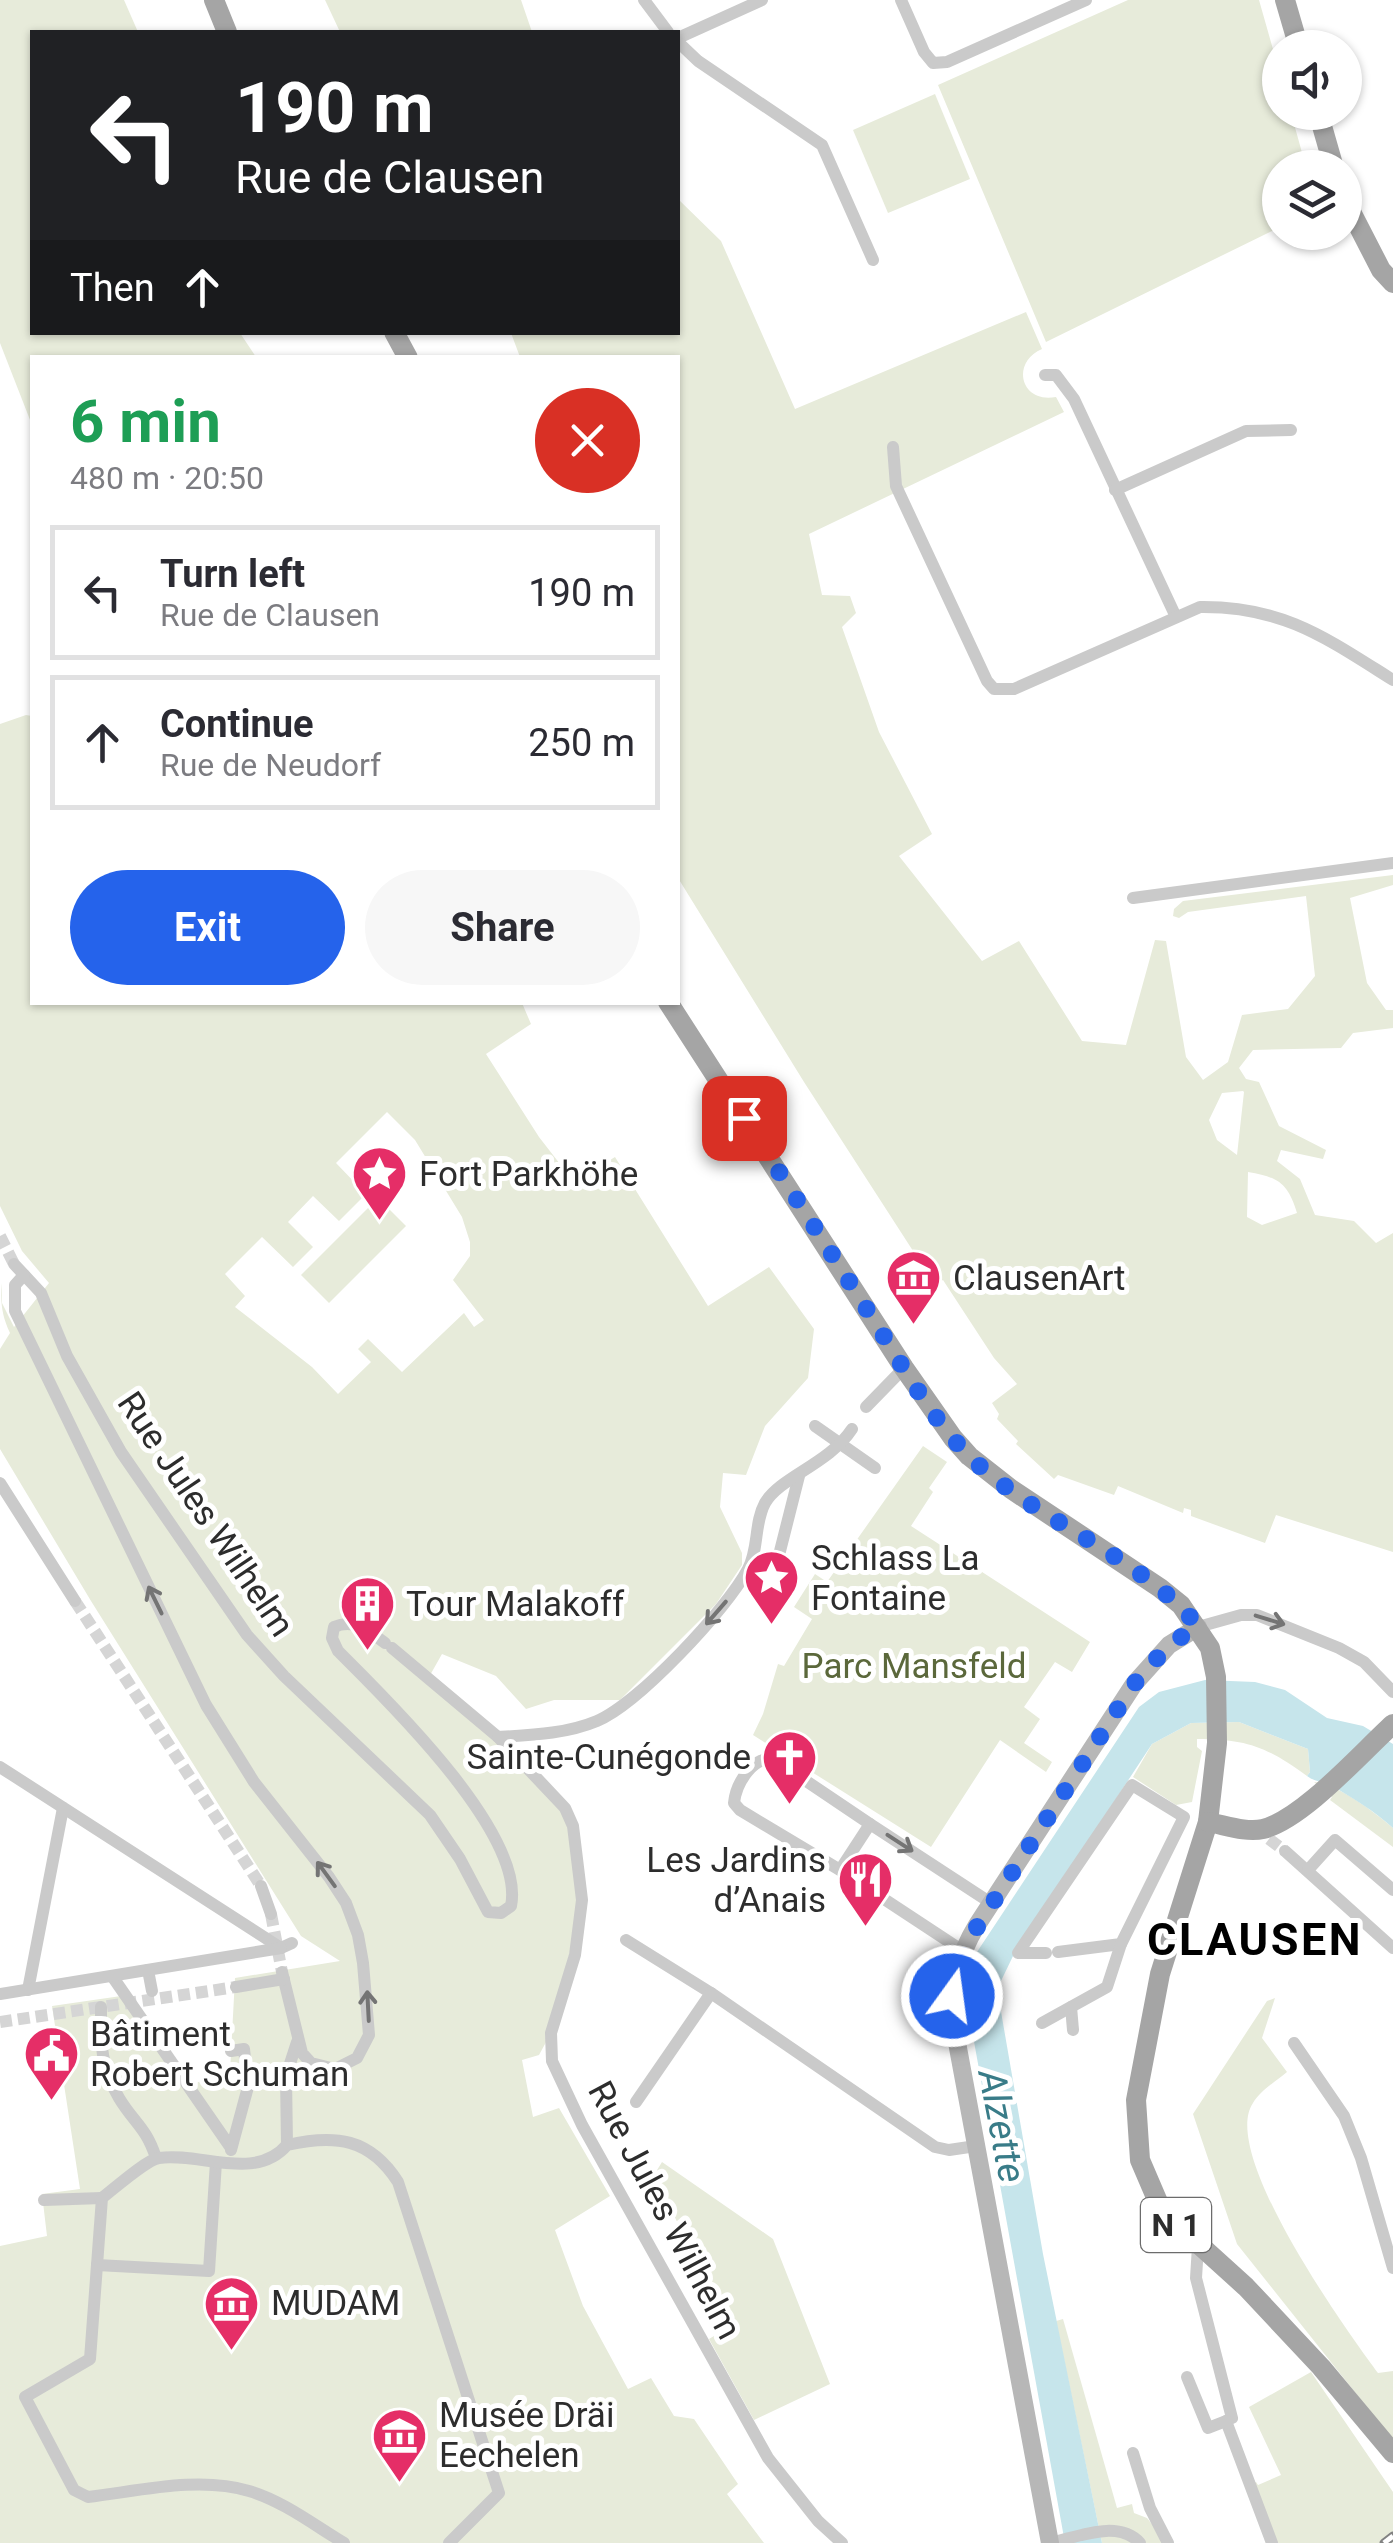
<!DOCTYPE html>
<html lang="en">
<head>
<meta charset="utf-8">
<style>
  :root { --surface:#fff; --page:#f7f7f7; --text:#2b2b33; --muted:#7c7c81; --line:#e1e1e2; --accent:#2563eb }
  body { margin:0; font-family:Roboto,sans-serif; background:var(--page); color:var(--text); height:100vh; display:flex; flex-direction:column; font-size:38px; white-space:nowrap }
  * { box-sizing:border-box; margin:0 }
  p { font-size:32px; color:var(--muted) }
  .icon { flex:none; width:55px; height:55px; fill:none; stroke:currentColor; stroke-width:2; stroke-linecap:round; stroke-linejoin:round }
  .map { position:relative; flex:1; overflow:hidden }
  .panel { position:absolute; left:30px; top:355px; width:650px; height:650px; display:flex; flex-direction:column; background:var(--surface); border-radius:0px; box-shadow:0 2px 8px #0004 }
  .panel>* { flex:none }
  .banner { position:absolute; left:30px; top:30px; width:650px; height:305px; border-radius:0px; box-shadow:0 2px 8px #0004; background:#202124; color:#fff; overflow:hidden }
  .controls { position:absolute; left:1262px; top:30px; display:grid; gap:20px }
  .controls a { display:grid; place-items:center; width:100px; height:100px; border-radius:50%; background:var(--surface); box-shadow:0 2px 8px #0004; font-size:50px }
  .pin { position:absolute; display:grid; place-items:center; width:85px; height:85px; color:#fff; margin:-42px; border-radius:20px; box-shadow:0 5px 15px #0006 }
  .me { position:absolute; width:110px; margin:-55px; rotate:14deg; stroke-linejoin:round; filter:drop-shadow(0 0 8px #0008) }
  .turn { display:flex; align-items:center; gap:35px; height:210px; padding:0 40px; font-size:45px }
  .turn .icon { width:130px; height:130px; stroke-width:2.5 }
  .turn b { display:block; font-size:70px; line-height:85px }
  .then { display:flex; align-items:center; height:95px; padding:0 40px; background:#0003; gap:20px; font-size:38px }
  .round { display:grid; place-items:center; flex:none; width:105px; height:105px; border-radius:52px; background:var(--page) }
  .headline { display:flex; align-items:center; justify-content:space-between; height:170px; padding:0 40px }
  h1 { font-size:60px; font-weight:700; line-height:75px; color:#1e9e55 }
  .button { display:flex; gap:20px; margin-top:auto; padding:20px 40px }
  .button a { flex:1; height:115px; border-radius:60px; background:var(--accent); color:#fff; font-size:40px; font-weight:700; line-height:115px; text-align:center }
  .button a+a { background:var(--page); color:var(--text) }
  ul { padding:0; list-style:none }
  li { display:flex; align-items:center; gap:30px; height:135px; margin:0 20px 15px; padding:0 20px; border:5px solid var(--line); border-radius:0px }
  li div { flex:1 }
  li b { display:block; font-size:38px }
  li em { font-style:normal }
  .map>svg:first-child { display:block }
  .green { fill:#e7ebda; fill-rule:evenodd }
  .water { fill:#c6e5eb }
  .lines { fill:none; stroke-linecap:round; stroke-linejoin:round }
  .street-tunnel { stroke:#d5d5d5; stroke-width:12; stroke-dasharray:12 6; stroke-linecap:butt }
  .street { stroke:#cacaca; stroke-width:12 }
  .secondary { stroke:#b7b7b7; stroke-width:18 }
  .primary { stroke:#a5a5a5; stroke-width:20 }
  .rail-casing { stroke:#828282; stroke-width:9 }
  .rail { stroke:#fff; stroke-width:5; stroke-dasharray:15; stroke-linecap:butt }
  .oneway { stroke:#747474 }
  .route { stroke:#2563eb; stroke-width:18; stroke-dasharray:0 32.4 }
  .labels { text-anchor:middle; stroke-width:10; stroke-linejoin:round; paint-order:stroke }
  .shield { fill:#fff; stroke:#6c6c6c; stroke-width:2.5 }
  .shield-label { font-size:32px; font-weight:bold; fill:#2d2d2d }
  .poi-label { font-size:35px; fill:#2d2d2d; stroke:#fff; text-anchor:start }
  .street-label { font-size:35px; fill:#2d2d2d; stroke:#fff }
  .park-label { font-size:35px; fill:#5b683b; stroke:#fff }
  .water-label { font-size:38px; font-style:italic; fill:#397c88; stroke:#fff }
  .district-label { font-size:45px; font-weight:bold; letter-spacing:2.5px; fill:#000; stroke:#fff }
</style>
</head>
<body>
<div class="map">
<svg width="1393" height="2543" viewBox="0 0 1393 2543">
  <rect width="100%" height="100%" fill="#fff"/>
  <g class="green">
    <path d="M 0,0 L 124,0 L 138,32 L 32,32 L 32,332 L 240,333 L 256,357 L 32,358 L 32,425 L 0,343 Z"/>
    <path d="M 325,0 L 521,0 L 532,32 L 340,32 Z"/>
    <path d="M 1128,0 L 1259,0 L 1280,74 L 1280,112 L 1291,113 L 1306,167 L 1280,168 L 1280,227 L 1046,342 L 938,85 Z"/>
    <path d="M 935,94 L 970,179 L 888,213 L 853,130 Z"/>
    <path d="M 678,199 L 721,241 L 795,409 L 1026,312 L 1042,349 C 1010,363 1021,404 1056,397 L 1064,412 L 809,534 L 822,595 L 850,596 L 856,613 L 842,627 L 879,732 L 932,834 L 899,856 L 982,961 L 1019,941 L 1082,1041 L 1126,1045 L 1155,940 L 1166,941 L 1186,1057 L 1203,1080 L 1228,1062 L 1242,1015 L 1288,1009 L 1315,976 L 1306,896 L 1188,912 L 1179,918 L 1173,916 L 1174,909 L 1183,901 L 1393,875 L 1393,885 L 1350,898 L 1367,983 L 1386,1010 L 1393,1010 L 1393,1028 L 1353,1033 L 1341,1048 L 1253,1050 L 1239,1068 L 1246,1079 L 1259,1082 L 1279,1126 L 1326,1150 L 1323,1159 L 1281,1150 L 1277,1161 L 1300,1179 L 1315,1215 L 1354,1221 L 1376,1243 L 1393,1233 L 1393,1552 L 1276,1515 L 1265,1543 L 1191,1516 L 1191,1510 L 1184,1508 L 1183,1513 L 1118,1486 L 1114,1495 L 1058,1475 L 1054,1479 L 1016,1444 L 1018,1441 L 997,1419 L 999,1414 L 992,1403 L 1017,1384 L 994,1358 L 943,1280 L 935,1285 L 804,1082 L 678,878 L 678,358 L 520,357 L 511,333 L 678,332 ZM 1243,1091 L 1244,1092 L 1237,1155 L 1217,1140 L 1209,1120 L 1222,1093 ZM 1248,1172 C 1278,1177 1288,1183 1297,1213 L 1262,1225 L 1247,1217 Z"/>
    <path d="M 26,715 L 32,716 L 32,1002 L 522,1003 L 531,1024 L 486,1054 L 539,1137 L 574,1182 L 615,1157 L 708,1306 L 769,1267 L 814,1329 L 808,1378 L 765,1426 L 746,1475 L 723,1473 L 720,1507 L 742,1553 L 742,1565 L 716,1604 L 620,1700 L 554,1700 L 526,1709 L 496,1676 L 442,1654 L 429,1677 L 565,1808 L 582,1900 L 551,2033 L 539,2055 L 522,2060 L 533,2117 L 559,2108 L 610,2196 L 555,2230 L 583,2306 L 628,2389 L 651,2378 L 674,2416 L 694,2419 L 738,2484 L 727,2494 L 764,2543 L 0,2543 L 0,2246 L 47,2236 L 42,2194 L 80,2189 L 52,2006 L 128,1995 L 192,2084 L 230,2072 L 235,1978 L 340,1961 L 301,1936 L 91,1601 L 0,1449 L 0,1349 L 10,1333 C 2,1316 0,1302 2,1283 L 2,1303 L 14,1327 L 49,1283 L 22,1251 L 0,1206 L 0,724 ZM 387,1112 L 415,1140 L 462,1217 L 470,1242 L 470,1256 L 453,1280 L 484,1320 L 474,1327 L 464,1313 L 402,1372 L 368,1339 L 358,1349 L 371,1362 L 338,1394 L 312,1367 L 235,1307 L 245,1296 L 225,1274 L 262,1237 L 293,1267 L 313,1247 L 288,1222 L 313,1196 L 339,1221 L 370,1190 L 366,1185 L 361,1189 L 336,1163 Z"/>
    <path d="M 378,1198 L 406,1226 L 329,1303 L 301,1275 Z"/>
    <path d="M 923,1446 L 947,1462 L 929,1488 L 933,1492 L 911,1526 L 1090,1642 L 1072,1672 L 1055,1662 L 1024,1707 L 1040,1719 L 1024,1743 L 1052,1762 L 1046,1772 L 1000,1740 L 931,1847 L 753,1735 L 763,1714 L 778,1664 L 784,1666 L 812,1619 L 794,1607 L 815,1574 L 827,1582 Z"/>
    <path d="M 1239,1722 L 1308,1749 L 1310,1772 L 1307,1776 C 1267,1747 1247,1739 1197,1739 L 1197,1747 L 1202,1751 L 1192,1802 L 1176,1805 L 1133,1777 L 1152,1744 L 1191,1723 Z"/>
    <path d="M 1314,1782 C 1336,1783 1376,1813 1393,1828 L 1393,1847 L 1330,1800 L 1332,1797 Z"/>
    <path d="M 1275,1998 L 1262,2038 L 1287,2072 C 1276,2081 1260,2091 1253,2103 C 1219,2153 1346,2330 1378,2373 L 1393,2371 L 1393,2440 L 1237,2244 L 1193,2114 L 1267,2001 Z"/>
    <path d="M 662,2162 L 773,2239 L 830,2384 L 754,2420 L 709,2339 L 729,2327 L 654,2175 Z"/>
    <path d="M 1063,2319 L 1117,2508 L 1132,2504 L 1134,2513 L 1147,2518 L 1167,2543 L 1102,2543 L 1056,2321 Z"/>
    <path d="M 1311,2372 L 1393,2492 L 1393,2543 L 1272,2543 L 1252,2484 L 1256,2482 L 1258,2485 L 1281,2475 L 1249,2407 Z"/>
  </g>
  <path class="water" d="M 1205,1680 L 1255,1682 L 1285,1690 L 1327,1718 L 1363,1726 L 1393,1744 L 1393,1828 C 1374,1811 1352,1797 1330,1785 C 1322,1781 1315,1782 1307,1776 L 1310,1772 L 1308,1749 L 1239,1722 L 1191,1723 L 1152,1744 L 1014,1954 L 1000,1983 L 999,2000 L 1043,2254 L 1102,2543 L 1065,2543 L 965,1992 L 973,1958 L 1139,1707 L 1159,1692 Z"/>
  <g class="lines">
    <g class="street-tunnel">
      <path d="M 0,1236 L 14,1264"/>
      <path d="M 75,1601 L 261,1886"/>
      <path d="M 1269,1839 L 1285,1851"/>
      <path d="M 271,1914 L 282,1972"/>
      <path d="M 0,2022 L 236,1987"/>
    </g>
    <g class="street">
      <path d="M 644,0 L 668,32"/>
      <path d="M 901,0 L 924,52 L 933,63 L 947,62 L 1086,0"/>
      <path d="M 678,38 L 762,0"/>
      <path d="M 678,42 L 698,61 L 822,145 L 873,260"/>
      <path d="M 1045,375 L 1056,375 L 1074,399 L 1176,617"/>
      <path d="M 893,447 L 896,486 L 987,681 L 994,689 L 1014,689 L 1200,607 C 1283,606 1326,638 1393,680"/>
      <path d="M 1115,490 L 1246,431 L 1291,430"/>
      <path d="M 1133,898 L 1393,863"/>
      <path d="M 14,1264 L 41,1293 L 67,1356 L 121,1452 L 247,1635 L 284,1676 L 430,1815 L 460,1859 L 488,1912 L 501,1913 L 511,1906 C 526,1834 386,1699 338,1651 L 332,1638 L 334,1627 C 354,1618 369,1631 385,1643"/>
      <path d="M 24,1275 L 15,1285 L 15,1311 L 206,1705 L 254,1782 L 329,1877 L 346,1903 L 358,1935 L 363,1963 L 369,2035 L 357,2058 L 335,2069 L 311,2063 L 302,2053 L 282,1972"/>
      <path d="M 866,1407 L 904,1368"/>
      <path d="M 815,1426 L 875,1468"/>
      <path d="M 0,1483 L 75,1601"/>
      <path d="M 777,1563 L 799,1476"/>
      <path d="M 1198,1627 L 1241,1615 L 1257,1615 L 1339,1648 L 1364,1662 L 1393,1692"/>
      <path d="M 392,1648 L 498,1737 L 565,1808 L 573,1826 L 582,1900 L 575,1955 L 551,2033 L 552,2061 L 582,2125 L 768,2458 L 818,2521 L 842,2543"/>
      <path d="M 498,1737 C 531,1735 566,1734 597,1721 C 638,1704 727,1609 748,1569 C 759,1549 754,1523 765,1503 C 780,1477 829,1464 852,1429"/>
      <path d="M 0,1767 L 281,1948 L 292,1943"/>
      <path d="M 1285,1851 L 1393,1948"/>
      <path d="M 840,1870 L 740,1810 L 734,1803 C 736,1783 754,1754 775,1760 L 870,1824"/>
      <path d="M 1308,1870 L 1335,1840 L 1393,1890"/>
      <path d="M 261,1886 L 271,1914"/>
      <path d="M 626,1940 L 711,1993 L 935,2147 L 949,2150 L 976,2146"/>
      <path d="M 963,1951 L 840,1870 L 870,1824 L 991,1903"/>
      <path d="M 1046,1953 L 1018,1953 L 1132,1785 L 1184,1817 L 1121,1944 L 1058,1952"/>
      <path d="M 148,1970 L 152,1991"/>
      <path d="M 112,1976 L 231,2148"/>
      <path d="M 236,1987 L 284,1979"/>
      <path d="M 28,1990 L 63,1808"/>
      <path d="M 0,1994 L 281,1948"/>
      <path d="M 101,2007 C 101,2043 100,2066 119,2098 C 134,2123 146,2127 156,2158"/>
      <path d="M 1071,2007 L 1073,2030"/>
      <path d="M 1042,2023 L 1107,1987 L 1121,1944"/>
      <path d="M 1294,2043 L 1344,2116 L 1361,2158 L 1393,2268"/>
      <path d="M 636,2102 L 711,1993"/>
      <path d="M 287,2145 L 286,2076 L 297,2042"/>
      <path d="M 231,2150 L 248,2087 L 244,2049 L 231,2051"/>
      <path d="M 44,2200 L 102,2198"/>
      <path d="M 1198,2246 L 1196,2278 L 1232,2418 L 1226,2421 L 1272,2543"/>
      <path d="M 97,2265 L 209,2271 L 216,2162"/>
      <path d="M 1187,2377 L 1208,2428 L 1226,2421"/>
      <path d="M 1133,2453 L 1150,2508 L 1168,2543"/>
      <path d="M 344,2543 C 314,2525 283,2501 249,2491 C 199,2476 139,2491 88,2497 L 74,2490 L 25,2397 L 90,2359 L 102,2198 C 115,2188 146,2160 159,2158 C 201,2152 255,2182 287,2145 C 335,2134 370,2138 398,2182 L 499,2493 L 449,2543"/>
      <path d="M 1050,2543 C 1078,2537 1118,2519 1140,2543"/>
    </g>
    <path class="secondary" d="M 1050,2543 L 953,2021 C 952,1984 958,1956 977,1925 L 1134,1684 L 1169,1645 L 1198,1627"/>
    <g class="primary">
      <path d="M 214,0 L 227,32"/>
      <path d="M 1285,0 L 1299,48"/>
      <path d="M 1318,112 L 1334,168"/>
      <path d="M 1345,200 L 1381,270 L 1393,283"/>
      <path d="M 394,332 L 408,358"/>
      <path d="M 668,1002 L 904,1368 L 953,1438 L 969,1456 L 1011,1489 L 1160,1588 L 1181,1605 L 1210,1648 L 1216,1677 L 1217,1743 L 1208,1822 L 1160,1974 L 1136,2100 L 1140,2160 L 1158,2202 L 1172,2220 L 1246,2287 L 1321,2367 L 1393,2453"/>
      <path d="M 1208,1822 C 1225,1825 1246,1833 1263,1829 C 1303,1819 1361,1753 1393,1724"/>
    </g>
    <defs>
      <path id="rail" d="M 1384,2543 L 1393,2536"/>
    </defs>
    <use href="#rail" class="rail-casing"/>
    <use href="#rail" class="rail"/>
  </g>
  <defs><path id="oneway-shaft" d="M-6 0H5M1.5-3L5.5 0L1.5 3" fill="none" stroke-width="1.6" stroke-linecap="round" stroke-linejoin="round" transform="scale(2.5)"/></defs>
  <g class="oneway">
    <use href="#oneway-shaft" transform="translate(155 1600) rotate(-116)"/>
    <use href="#oneway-shaft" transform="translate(716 1613) rotate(131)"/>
    <use href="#oneway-shaft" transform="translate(1270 1620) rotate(17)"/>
    <use href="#oneway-shaft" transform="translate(900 1843) rotate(33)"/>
    <use href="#oneway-shaft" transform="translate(326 1874) rotate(-126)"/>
    <use href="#oneway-shaft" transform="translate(368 2006) rotate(-93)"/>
  </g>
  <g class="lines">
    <path class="route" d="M 744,1118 C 790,1188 835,1259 880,1330 C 906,1372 932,1418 967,1454 C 1035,1522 1136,1552 1198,1626 L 1169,1645 L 1134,1684 L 970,1938 L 955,1973 L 952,1996"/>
  </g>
  <defs>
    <symbol id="sight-pin" viewBox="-11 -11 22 30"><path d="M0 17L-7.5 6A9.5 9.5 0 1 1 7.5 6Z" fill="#e52e67" stroke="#fff"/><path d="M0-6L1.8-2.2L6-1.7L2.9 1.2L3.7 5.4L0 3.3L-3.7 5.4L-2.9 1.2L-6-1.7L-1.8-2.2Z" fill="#fff"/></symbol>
    <symbol id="museum-pin" viewBox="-11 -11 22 30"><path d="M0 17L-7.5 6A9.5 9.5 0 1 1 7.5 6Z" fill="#e52e67" stroke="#fff"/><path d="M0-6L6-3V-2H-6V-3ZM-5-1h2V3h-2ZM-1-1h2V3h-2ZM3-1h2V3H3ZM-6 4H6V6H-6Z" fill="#fff"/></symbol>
    <symbol id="building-pin" viewBox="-11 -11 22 30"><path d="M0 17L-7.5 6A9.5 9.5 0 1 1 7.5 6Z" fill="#e52e67" stroke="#fff"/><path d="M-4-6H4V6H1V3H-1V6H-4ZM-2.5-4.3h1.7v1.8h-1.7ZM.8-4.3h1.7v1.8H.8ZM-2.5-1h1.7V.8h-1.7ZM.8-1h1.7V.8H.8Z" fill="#fff"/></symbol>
    <symbol id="church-pin" viewBox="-11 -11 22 30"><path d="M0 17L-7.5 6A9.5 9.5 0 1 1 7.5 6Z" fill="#e52e67" stroke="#fff"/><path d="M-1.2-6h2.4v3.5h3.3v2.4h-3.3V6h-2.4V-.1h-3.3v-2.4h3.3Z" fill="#fff"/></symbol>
    <symbol id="restaurant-pin" viewBox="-11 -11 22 30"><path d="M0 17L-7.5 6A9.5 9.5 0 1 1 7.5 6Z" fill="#e52e67" stroke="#fff"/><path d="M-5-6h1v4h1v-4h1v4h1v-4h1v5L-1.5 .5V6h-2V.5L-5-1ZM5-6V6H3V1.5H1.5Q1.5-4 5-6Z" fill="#fff"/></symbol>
    <symbol id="civic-pin" viewBox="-11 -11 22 30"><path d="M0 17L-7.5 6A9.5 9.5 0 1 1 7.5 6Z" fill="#e52e67" stroke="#fff"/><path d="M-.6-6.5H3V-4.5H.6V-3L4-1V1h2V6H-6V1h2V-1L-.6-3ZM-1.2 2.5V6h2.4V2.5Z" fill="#fff"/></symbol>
  </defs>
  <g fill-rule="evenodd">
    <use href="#sight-pin" x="348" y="1142" width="63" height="86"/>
    <use href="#museum-pin" x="882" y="1246" width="63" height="86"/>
    <use href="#sight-pin" x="740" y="1546" width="63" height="86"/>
    <use href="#building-pin" x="336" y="1572" width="63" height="86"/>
    <use href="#church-pin" x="758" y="1726" width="63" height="86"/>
    <use href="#restaurant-pin" x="834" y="1848" width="63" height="86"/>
    <use href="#civic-pin" x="20" y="2022" width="63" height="86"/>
    <use href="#museum-pin" x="200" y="2272" width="63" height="86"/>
    <use href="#museum-pin" x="368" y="2404" width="63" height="86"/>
  </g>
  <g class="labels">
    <rect class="shield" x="1141" y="2198" width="70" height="54" rx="8"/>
    <g class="shield-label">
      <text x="1176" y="2236">N 1</text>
    </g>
    <g class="poi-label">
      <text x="419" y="1186">Fort Parkhöhe</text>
      <text x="953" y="1290">ClausenArt</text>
      <text x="811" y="1570">Schlass La<tspan x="811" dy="40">Fontaine</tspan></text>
      <text x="406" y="1616">Tour Malakoff</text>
      <text x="751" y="1769" text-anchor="end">Sainte-Cunégonde</text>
      <text x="826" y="1872" text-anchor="end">Les Jardins<tspan x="826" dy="40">d’Anais</tspan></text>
      <text x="90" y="2046">Bâtiment<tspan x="90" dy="40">Robert Schuman</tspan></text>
      <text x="271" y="2315">MUDAM</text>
      <text x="439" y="2427">Musée Dräi<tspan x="439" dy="40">Eechelen</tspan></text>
    </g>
    <g class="street-label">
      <text transform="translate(206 1514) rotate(56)" y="12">Rue Jules Wilhelm</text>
      <text transform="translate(665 2210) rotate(62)" y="12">Rue Jules Wilhelm</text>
    </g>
    <g class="park-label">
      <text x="914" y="1678">Parc Mansfeld</text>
    </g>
    <g class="water-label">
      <text transform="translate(1002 2126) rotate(79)" y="13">Alzette</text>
    </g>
    <g class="district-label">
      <text x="1255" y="1955">CLAUSEN</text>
    </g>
  </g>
</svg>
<div class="controls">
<a><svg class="icon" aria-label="sound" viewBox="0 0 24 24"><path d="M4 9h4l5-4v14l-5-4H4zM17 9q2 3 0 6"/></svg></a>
<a><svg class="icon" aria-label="layers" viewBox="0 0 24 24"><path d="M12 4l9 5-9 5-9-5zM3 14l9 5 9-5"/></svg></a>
</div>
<div class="pin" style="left:744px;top:1118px;background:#d93025"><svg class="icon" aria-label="arrive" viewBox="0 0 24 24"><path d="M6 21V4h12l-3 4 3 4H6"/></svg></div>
<svg class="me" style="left:952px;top:1996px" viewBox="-20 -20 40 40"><circle r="17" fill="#2563eb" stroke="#fff" stroke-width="3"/><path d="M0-11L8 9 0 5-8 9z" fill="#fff"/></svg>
<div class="banner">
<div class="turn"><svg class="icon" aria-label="left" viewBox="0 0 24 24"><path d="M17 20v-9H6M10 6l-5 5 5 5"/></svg><div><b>190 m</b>Rue de Clausen</div></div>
<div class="then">Then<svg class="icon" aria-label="ahead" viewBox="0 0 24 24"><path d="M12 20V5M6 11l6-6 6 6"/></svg></div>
</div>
<section class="panel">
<div class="headline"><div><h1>6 min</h1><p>480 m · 20:50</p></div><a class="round" style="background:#d93025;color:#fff"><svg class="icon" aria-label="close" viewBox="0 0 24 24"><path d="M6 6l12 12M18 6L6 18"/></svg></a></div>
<ul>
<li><svg class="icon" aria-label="left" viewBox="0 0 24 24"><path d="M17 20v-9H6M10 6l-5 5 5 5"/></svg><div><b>Turn left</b><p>Rue de Clausen</p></div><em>190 m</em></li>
<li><svg class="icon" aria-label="ahead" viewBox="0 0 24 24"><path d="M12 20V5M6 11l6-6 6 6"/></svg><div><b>Continue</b><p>Rue de Neudorf</p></div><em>250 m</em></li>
</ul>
<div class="button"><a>Exit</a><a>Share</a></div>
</section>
</div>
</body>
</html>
